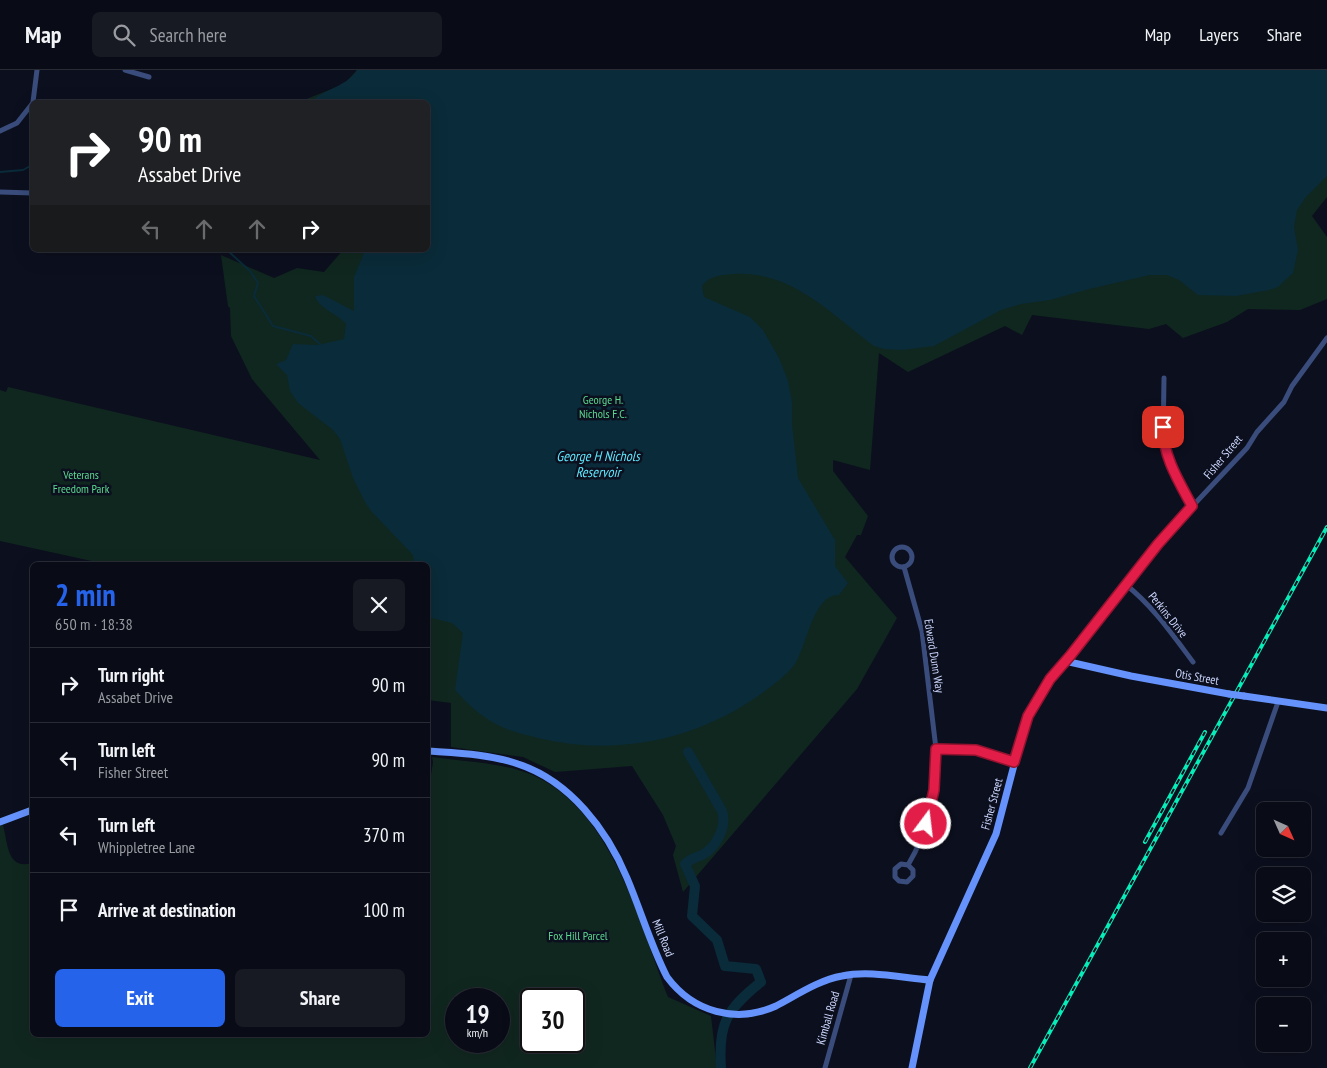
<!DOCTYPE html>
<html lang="en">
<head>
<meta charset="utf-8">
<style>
  :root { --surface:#090b16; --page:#171923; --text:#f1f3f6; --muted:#999ba1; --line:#292b35; --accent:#2563eb }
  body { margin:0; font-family:"PT Sans Narrow",sans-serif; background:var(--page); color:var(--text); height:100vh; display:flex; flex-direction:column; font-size:19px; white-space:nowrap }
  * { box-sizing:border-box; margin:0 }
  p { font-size:16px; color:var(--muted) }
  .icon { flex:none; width:28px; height:28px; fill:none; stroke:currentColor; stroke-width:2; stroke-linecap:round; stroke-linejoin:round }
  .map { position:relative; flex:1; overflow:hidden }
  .drawer { position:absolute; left:30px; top:492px; width:400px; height:475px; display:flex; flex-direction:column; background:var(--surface); border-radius:8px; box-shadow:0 5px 20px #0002,0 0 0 1px var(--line) }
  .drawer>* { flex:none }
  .top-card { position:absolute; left:30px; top:30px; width:400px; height:152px; border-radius:8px; box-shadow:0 5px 20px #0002,0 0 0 1px var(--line); background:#202124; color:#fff; overflow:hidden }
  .needle { width:32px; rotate:135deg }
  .buttons { position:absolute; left:1256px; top:732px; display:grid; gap:10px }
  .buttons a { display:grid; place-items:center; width:55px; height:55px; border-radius:8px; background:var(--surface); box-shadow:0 5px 20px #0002,0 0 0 1px var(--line); font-size:25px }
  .speed { position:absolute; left:445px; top:918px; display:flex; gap:10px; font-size:25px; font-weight:700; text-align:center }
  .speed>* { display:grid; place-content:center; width:65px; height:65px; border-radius:50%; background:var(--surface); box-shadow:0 5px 20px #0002,0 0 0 1px var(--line); line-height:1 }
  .speed small { font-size:12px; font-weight:400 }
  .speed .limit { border:2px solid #111; border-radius:8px; background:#fff; color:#111 }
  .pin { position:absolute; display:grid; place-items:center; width:42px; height:42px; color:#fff; margin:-21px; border-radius:10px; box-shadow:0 2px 8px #0006 }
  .me { position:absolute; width:55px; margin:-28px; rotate:15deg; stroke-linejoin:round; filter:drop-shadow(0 0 4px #0008) }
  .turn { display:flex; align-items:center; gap:18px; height:105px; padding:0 25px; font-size:22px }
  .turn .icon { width:65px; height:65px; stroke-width:2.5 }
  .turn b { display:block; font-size:35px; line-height:42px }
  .lanes { display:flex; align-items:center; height:48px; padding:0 25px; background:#0003; justify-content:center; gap:25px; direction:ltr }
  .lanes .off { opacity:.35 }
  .round { display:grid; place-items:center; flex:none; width:52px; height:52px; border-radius:8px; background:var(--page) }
  .head { display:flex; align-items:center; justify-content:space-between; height:85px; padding:0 25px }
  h1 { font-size:30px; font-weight:800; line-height:38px; color:var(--accent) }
  .cta { display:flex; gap:10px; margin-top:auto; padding:10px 25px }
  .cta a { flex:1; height:58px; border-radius:8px; background:var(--accent); color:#fff; font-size:20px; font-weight:800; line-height:58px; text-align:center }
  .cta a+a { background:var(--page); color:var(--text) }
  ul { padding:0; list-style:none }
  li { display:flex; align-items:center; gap:15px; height:75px; padding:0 25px; border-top:1px solid var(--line) }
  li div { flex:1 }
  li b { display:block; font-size:19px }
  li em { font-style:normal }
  header { display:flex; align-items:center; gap:30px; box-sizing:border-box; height:70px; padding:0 25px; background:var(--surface); border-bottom:1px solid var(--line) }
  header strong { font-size:24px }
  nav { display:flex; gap:28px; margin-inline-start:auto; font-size:18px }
  .search { width:350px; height:45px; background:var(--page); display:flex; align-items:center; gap:12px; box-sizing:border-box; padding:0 18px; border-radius:8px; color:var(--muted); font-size:19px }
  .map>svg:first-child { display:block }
  .green { fill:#10271f; fill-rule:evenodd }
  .water { fill:#0a2b39 }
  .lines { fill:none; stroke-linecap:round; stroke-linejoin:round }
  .stream { stroke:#0a2b39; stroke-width:2 }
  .river { stroke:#0a2b39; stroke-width:10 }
  .street { stroke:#394c7b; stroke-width:5 }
  .secondary { stroke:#6592fb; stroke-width:7 }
  .rail-casing { stroke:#07edb9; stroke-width:4 }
  .rail { stroke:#0c0f1e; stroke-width:2; stroke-dasharray:5.5; stroke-linecap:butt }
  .secondary-bridge { stroke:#6592fb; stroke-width:7 }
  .route-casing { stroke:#92132f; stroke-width:12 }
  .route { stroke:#e11d48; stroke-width:9 }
  .labels { text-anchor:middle; stroke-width:5; stroke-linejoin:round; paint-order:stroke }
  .park-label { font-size:12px; fill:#5ada90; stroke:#0c0f1e }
  .street-label { font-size:12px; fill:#cbd6fd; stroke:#0c0f1e }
  .water-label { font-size:14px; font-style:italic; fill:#5ce5fa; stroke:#0c0f1e }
</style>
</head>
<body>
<header>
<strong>Map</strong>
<div class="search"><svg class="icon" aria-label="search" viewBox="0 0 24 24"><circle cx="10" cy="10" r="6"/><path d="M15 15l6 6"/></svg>Search here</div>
<nav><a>Map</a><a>Layers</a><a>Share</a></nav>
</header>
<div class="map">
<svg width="1327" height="998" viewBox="0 0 1327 998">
  <rect width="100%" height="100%" fill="#0c0f1e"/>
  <g class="green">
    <path d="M 357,0 L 1327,0 L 1327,127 L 1312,146 L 1327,167 L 1327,229 L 1300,240 L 1248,239 L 1227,252 L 1183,268 L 1166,254 L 1149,259 L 1032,245 L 1022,265 L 1005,256 L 908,302 L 879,283 L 870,400 L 833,390 L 833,401 L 868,446 L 861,465 L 857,465 L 845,487 L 897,548 L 857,619 L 683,822 L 673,785 L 676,776 L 663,745 L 632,696 L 555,702 L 523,687 L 451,677 L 451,633 L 428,630 L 428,495 L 110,495 L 0,471 L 0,320 L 6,322 L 8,317 L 320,390 L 252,309 L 231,266 L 230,238 L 228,236 L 221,185 L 274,208 L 297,198 L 324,202 L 343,180 L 428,180 L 428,32 L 299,32 L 344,14 Z"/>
    <path d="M 432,687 C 459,691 488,692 515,699 C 609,724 638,849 668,927 L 711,946 L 717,998 L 0,998 L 0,756 L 3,755 C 8,774 7,800 32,793 L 32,965 L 428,965 L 428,725 L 433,692 ZM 456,929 L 499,929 L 499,971 L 456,971 ZM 531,929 L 574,929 L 574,971 L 531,971 Z"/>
  </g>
  <path class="water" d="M 357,0 L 1327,0 L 1327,106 L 1306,127 L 1297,140 L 1294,157 L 1298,180 L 1293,203 L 1278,217 L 1269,220 L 1236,226 L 1198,225 L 1179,210 L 1167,205 L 1150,205 L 1089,219 L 1050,230 L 1021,234 L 1001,240 L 934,276 L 902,280 L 884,279 L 874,276 C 831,244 792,200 733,204 C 721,205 709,206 702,216 L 704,227 L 750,247 L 763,260 L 779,288 L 788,311 L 792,332 L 792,353 L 798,408 L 835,470 L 835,496 L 848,513 L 839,525 C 813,524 807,576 795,594 C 786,606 773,615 761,624 C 697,670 615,687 538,668 C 521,664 504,660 489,650 C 476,642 465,631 455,620 L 463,563 L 452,553 L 428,547 L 428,495 L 414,495 L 413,485 L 371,441 L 365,432 L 353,408 L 340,369 L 333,360 L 298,333 L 290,321 L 287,305 L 276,294 L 286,290 L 293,274 L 318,275 L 344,269 L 346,254 C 337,243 320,240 315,226 L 323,225 L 354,241 L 354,207 L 365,180 L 428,180 L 428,32 L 311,32 C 325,18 345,18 357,0 Z"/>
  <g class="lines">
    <g class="stream">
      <path d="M 0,102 L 23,100 L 32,95"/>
      <path d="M 227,180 L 250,201 L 258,213 L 254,226 L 273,256 L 311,266 L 321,275"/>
    </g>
    <path class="river" d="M 688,682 L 722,741 C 727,756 717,777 702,785 C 695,788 691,788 685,794 L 695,816 L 692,846 L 717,870 L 725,896 L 756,899 L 761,912 C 726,940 718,954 721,998"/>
    <g class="street">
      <path d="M 125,0 L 149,7"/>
      <path d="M 33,32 L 37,0"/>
      <path d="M 0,61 L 17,53 L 32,34"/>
      <path d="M 0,122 L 32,123"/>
      <path d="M 1164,308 L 1163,373 L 1173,400 L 1192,436"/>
      <circle cx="902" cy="487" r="10"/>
      <path d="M 904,497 L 922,561 L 936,679"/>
      <path d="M 1125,514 C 1153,536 1172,564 1193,592"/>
      <path d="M 1065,591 L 1157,474 L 1247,378 L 1257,362 L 1284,332 L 1292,316 L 1327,268"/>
      <path d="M 1221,763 L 1248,718 L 1278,632"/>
      <path d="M 908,795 L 901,794 L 895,799 L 895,807 L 899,811 L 907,812 L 913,806 L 913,800 L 908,795 C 930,759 935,720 936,679 L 976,680 L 1014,692"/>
      <path d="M 825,998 L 851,905"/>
    </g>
    <g class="secondary">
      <path d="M 1244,626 L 1327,638"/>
      <path d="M 428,681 C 457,683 490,684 518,694 C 570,711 607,760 627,808 C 641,841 651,876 667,907 C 693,942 736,954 776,936 C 797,925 819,910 842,906 C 870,900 902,908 930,910"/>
      <path d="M 0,752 L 32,740"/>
      <path d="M 912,998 L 930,910 L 996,764 L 1025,653 L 1045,615 L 1065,591 L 1131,606 L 1229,624"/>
    </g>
    <defs>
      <g id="rail">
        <path d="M 1145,772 L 1205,662"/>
        <path d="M 1030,998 L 1327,457"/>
      </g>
    </defs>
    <use href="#rail" class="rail-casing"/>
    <use href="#rail" class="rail"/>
    <path class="secondary-bridge" d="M 1229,624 L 1244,626"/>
  </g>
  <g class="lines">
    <defs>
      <path id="route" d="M 926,754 L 934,720 L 936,679 L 976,680 L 1014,692 L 1028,646 L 1050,609 L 1070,586 L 1158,474 L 1192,436 C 1178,410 1163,386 1163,357"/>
    </defs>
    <use href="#route" class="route-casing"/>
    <use href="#route" class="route"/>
  </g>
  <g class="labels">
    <g class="park-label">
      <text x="603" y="334">George H.<tspan x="603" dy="14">Nichols F.C.</tspan></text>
      <text x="81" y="409">Veterans<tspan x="81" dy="14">Freedom Park</tspan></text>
      <text x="578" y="870">Fox Hill Parcel</text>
    </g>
    <g class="street-label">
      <text transform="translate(1223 387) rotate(-50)" y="4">Fisher Street</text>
      <text transform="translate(1168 545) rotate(51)" y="4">Perkins Drive</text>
      <text transform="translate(934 586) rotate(81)" y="4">Edward Dunn Way</text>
      <text transform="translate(1197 607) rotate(10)" y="4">Otis Street</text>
      <text transform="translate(992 734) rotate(-75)" y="4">Fisher Street</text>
      <text transform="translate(663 868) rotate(68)" y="4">Mill Road</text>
      <text transform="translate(828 948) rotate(-74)" y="4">Kimball Road</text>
    </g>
    <g class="water-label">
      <text x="598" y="391">George H Nichols<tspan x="598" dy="16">Reservoir</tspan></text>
    </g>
  </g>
</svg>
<div class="buttons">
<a><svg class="needle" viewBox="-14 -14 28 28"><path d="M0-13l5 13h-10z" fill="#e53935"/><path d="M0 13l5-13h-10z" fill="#999ba1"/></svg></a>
<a><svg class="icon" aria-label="layers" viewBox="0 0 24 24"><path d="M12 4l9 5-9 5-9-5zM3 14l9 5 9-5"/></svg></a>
<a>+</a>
<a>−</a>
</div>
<div class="speed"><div>19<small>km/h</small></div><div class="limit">30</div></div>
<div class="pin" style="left:1163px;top:357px;background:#d93025"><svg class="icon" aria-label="arrive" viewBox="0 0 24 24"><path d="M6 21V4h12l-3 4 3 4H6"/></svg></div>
<svg class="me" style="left:926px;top:754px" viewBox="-20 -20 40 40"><circle r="17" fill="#e11d48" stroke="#fff" stroke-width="3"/><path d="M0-11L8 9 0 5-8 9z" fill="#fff"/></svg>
<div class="top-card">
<div class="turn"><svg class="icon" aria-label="right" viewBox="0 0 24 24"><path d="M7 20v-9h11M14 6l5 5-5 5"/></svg><div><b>90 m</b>Assabet Drive</div></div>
<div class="lanes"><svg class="icon off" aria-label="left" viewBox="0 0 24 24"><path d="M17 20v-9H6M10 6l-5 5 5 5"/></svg><svg class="icon off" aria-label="ahead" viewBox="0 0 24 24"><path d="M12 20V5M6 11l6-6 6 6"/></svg><svg class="icon off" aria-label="ahead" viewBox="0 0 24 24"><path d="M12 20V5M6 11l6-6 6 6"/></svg><svg class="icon" aria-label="right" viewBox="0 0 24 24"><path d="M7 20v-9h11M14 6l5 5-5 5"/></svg></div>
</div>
<section class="drawer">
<div class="head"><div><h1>2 min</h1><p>650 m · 18:38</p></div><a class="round"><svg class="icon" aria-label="close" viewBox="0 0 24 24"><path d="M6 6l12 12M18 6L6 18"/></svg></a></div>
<ul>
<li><svg class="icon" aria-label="right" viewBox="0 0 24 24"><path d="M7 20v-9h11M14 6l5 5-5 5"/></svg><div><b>Turn right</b><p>Assabet Drive</p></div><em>90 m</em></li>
<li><svg class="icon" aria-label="left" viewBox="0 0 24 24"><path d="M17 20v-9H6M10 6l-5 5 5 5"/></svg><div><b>Turn left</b><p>Fisher Street</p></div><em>90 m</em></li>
<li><svg class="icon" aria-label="left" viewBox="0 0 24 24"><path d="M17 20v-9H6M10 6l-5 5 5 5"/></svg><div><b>Turn left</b><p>Whippletree Lane</p></div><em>370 m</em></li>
<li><svg class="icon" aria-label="arrive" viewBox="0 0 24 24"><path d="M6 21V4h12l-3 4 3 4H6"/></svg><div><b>Arrive at destination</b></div><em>100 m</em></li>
</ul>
<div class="cta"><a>Exit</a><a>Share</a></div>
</section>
</div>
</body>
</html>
